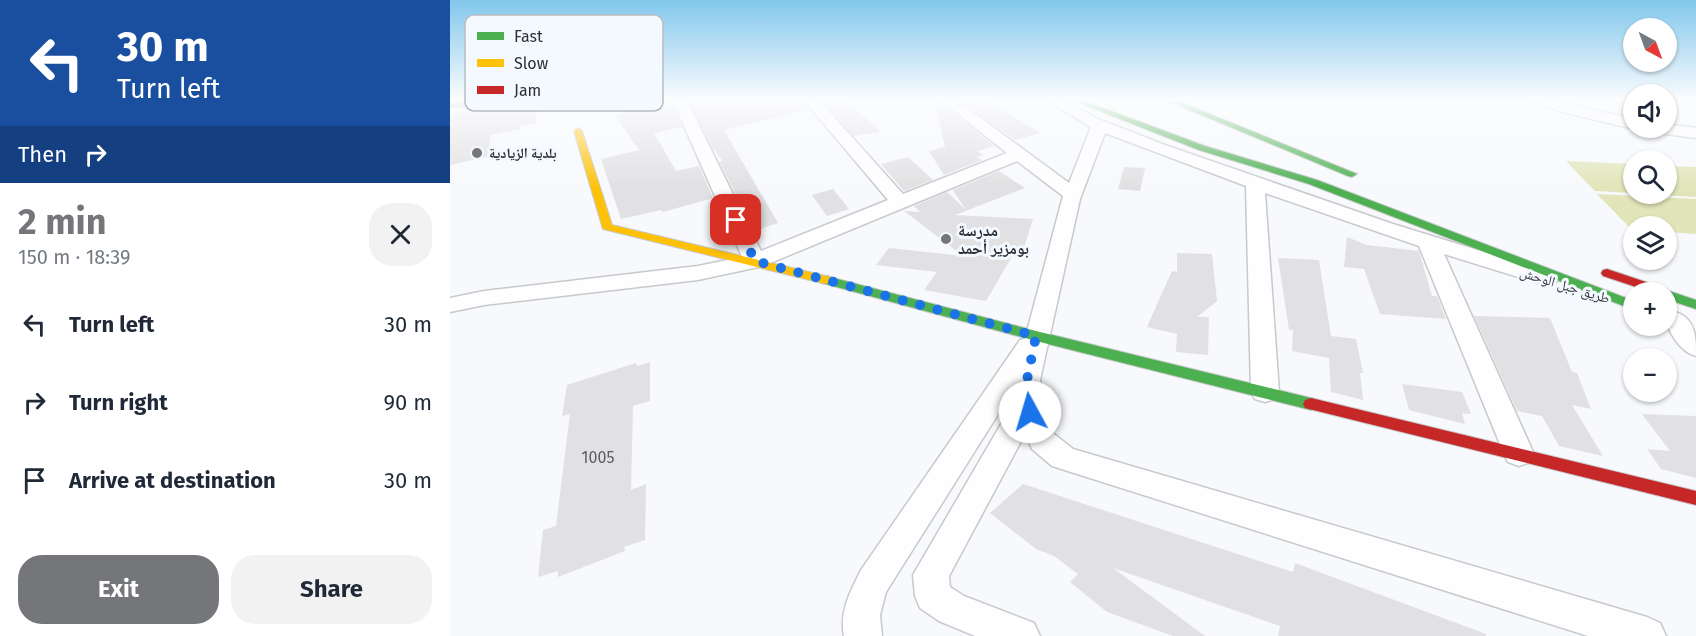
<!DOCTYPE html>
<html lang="en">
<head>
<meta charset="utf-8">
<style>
  :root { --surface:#fff; --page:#f2f2f3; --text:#1f2937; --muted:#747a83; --accent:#74767a }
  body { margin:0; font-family:"Fira Sans","Noto Naskh Arabic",sans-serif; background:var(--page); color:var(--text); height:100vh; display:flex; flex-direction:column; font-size:22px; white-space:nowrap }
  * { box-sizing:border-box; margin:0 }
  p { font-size:20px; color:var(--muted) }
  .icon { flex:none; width:33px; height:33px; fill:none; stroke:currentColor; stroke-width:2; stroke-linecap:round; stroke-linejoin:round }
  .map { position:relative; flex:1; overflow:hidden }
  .drawer { display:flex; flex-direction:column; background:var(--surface); width:450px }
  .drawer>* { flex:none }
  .top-card { background:#1a4fa0; color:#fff; overflow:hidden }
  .needle { width:39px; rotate:139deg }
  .tools { position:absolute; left:1173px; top:18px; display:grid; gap:12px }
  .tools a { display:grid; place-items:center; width:54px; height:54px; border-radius:50%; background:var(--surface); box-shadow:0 2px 4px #0004; font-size:30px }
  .pin { position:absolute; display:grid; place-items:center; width:51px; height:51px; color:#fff; margin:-26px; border-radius:12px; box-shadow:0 3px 9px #0006 }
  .me { position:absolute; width:66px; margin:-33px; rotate:354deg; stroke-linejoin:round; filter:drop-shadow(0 0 4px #0008) }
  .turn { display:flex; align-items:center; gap:21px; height:126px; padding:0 18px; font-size:27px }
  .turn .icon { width:78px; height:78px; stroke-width:2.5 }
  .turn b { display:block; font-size:42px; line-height:51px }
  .then { display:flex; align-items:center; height:57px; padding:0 18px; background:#0003; gap:12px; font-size:22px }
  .round { display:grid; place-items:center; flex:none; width:63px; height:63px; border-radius:24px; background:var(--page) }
  .headline { display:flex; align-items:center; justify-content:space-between; height:102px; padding:0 18px }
  h1 { font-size:36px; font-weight:700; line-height:45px; color:var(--accent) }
  .cta { display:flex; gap:12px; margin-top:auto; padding:12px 18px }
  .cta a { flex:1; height:69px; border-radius:24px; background:var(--accent); color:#fff; font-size:24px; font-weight:700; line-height:69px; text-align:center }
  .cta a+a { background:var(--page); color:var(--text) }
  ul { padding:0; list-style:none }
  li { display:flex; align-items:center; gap:18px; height:78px; padding:0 18px }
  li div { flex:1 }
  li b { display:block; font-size:22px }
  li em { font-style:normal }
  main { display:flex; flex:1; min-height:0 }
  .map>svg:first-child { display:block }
  .green { fill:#e2e5b9 }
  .building { fill:#e1e0e2 }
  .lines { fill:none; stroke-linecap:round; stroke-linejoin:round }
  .street-casing { stroke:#c7c9cc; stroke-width:3 }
  .fast-casing { stroke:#c7c9cc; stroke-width:2 }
  .slow-casing { stroke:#c7c9cc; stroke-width:2 }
  .jam-casing { stroke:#c7c9cc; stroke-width:2 }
  .street { fill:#fefeff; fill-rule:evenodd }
  .fast { fill:#4caf50; fill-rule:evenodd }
  .slow { fill:#ffc107; fill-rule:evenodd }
  .jam { fill:#c62828; fill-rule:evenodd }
  .route { stroke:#1a73e8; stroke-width:10; stroke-dasharray:0 18 }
  .poi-dot { fill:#74767a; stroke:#f4f9ff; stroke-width:2 }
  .labels { text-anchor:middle; stroke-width:6; stroke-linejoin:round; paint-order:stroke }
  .far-poi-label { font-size:14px; font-weight:bold; fill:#2d3034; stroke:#f4f9ff; text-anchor:start }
  .far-street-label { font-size:14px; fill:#2d3034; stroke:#f4f9ff }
  .poi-label { font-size:16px; font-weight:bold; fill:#2d3034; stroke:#f4f9ff; text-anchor:start }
  .near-number-label { font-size:16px; fill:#5c5e61 }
  .key { fill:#f4f9ff; stroke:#b8bdc2; stroke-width:1.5 }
  .key-label { font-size:16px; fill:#2d3034 }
</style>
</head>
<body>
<main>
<section class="drawer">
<div class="top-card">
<div class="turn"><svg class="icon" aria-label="left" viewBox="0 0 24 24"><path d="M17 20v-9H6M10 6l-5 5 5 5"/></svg><div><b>30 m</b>Turn left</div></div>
<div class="then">Then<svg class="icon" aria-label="right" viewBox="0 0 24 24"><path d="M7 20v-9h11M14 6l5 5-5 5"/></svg></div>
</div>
<div class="headline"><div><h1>2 min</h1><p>150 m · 18:39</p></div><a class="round"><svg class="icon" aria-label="close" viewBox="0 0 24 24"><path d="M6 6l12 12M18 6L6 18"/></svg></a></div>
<ul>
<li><svg class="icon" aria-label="left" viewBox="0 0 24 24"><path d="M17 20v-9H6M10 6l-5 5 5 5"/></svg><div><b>Turn left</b></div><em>30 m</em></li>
<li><svg class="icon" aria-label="right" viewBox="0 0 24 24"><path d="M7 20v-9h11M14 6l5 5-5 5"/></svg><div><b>Turn right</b></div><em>90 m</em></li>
<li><svg class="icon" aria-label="arrive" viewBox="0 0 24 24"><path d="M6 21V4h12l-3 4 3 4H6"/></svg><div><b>Arrive at destination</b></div><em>30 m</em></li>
</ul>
<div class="cta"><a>Exit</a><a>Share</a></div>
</section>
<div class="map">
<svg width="1246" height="636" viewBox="0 0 1246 636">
  <rect width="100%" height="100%" fill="#f7f9fc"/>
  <g class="green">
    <path d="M 1116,161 L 1183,164 L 1183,193 L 1145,191 Z"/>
    <path d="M 1217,166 L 1246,167 L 1246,197 L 1185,194 L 1216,194 Z"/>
    <path d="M 1147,194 L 1246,199 L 1246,234 L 1217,232 L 1216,226 L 1184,226 L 1182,230 Z"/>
  </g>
  <g class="building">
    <path d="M 238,99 L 351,99 L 359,110 L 274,130 L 328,223 L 304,231 L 269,161 L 273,161 L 263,149 Z"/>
    <path d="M 371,99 L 395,99 L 431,132 L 404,136 Z"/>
    <path d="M 524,99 L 536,99 L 590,133 L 565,140 L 511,101 Z"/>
    <path d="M 1175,99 L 1184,99 L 1184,117 L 1166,113 Z"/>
    <path d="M 88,101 L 86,123 L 70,126 L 70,129 L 40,135 L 41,156 L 0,165 L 0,117 L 3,117 L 2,114 Z"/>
    <path d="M 221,102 L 232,127 L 204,133 L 226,171 L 249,166 L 263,198 L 213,212 L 211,210 L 171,219 L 151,159 L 189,150 L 165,115 Z"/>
    <path d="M 492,104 L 544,146 L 527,151 L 534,155 L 527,157 L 532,160 L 494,175 L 479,151 L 495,147 L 485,105 Z"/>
    <path d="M 458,157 L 483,180 L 454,191 L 431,164 Z"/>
    <path d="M 674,167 L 695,168 L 690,191 L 668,189 Z"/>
    <path d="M 549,171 L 575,188 L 505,215 L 583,219 L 572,254 L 564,253 L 536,301 L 474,290 L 487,272 L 426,265 L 439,248 L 513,256 L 454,211 L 470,212 L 464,206 L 497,192 L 516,210 L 503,190 Z"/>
    <path d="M 383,189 L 399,209 L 377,216 L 362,195 Z"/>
    <path d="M 897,237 L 917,245 L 969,251 L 982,296 L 987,296 L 996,319 L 930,314 L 914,269 L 894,267 Z"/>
    <path d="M 727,253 L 762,254 L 767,301 L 747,317 L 759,317 L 758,355 L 726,352 L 727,334 L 697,327 L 722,271 L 727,272 Z"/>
    <path d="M 828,258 L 869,260 L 881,336 L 906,339 L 913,373 L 910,373 L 913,400 L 881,392 L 879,358 L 842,351 L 843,330 L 839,330 Z"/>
    <path d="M 1024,316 L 1100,318 L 1122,372 L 1127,373 L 1141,409 L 1122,405 L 1153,456 L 1109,446 L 1092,416 L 1067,411 Z"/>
    <path d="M 200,362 L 200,401 L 183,406 L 181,490 L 196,484 L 195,540 L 174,547 L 175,551 L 108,577 L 108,571 L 88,577 L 93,530 L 106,526 L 120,414 L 112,416 L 117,385 L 186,363 L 187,366 Z"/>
    <path d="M 952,384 L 1012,392 L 1021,414 L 1012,413 L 1015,424 L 959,410 Z"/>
    <path d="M 1192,414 L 1246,416 L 1246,478 L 1211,469 L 1197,449 L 1220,451 Z"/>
    <path d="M 573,484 L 843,572 L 845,563 L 1036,634 L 1036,636 L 828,636 L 830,626 L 663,568 L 755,636 L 723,636 L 657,612 L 620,582 L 628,574 L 604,556 L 586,549 L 540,513 Z"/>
  </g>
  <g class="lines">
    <defs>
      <g id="street">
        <path d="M 222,99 L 236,99 L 311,251 L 438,200 L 353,99 L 368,99 L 453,194 L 557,153 L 489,99 L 505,99 L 619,183 L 641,127 L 594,99 L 611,99 L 648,119 L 715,145 L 943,224 L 1105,274 L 1108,279 L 1105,284 L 1097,286 L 994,254 L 1084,454 L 1080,462 L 1069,466 L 1058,462 L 1054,454 L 969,246 L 815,193 L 829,392 L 825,399 L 815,402 L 805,399 L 801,392 L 796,186 L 655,133 L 630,199 L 590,380 L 594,412 L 604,434 L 623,449 L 1197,617 L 1210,623 L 1216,636 L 1138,636 L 602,466 L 582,449 L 575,434 L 499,576 L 500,587 L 514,596 L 584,623 L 590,636 L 525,636 L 489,621 L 470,608 L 465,596 L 463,575 L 565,400 L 564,389 L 436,592 L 430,615 L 432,636 L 394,636 C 389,612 400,592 411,570 L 570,340 L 575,339 L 613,196 L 567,161 L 313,266 L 248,280 L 34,305 L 0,312 L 0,298 L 34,291 L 248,266 L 292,257 Z"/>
        <path d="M 1083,99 L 1103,99 L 1121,105 L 1184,119 L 1184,128 L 1189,128 L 1184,129 L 1112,112 L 1085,102 Z"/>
        <path d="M 1233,99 L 1246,99 L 1246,107 Z"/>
        <path d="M 1216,124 L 1246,128 L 1246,138 L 1208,133 L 1200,128 L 1216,128 Z"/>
        <path d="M 1225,312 C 1246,318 1246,338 1246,356 C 1230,352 1216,330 1216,315 Z"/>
      </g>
      <g id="fast">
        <path d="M 36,99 L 59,99 L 55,101 L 0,108 L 0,102 Z"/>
        <path d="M 619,99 L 629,99 L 755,146 L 867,180 L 1184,301 L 1184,310 L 859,184 L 749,150 Z"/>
        <path d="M 713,99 L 723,99 L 907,174 L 902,177 L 898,176 Z"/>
        <path d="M 376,276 L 586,331 L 861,398 L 867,400 L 869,404 L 867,408 L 861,410 L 586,341 L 372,283 L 370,280 L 372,277 Z"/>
        <path d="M 1216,290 L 1246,300 L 1246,309 L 1216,299 L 1216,292 L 1211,292 Z"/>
      </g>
      <path id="slow" d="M 128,128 L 132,131 L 162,225 L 380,277 L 382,280 L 376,284 L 153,229 L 124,131 Z"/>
      <g id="jam">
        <path d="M 1157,269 L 1217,289 L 1218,292 L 1216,295 L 1216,292 L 1201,292 L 1153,276 L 1151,273 L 1153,270 Z"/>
        <path d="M 861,398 L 1246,491 L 1246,505 L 855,408 L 853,404 L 855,400 Z"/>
      </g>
    </defs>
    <use href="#street" class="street-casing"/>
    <use href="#fast" class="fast-casing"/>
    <use href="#slow" class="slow-casing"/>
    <use href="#jam" class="jam-casing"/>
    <use href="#street" class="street"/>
    <use href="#fast" class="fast"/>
    <use href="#slow" class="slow"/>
    <use href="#jam" class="jam"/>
  </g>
  <linearGradient id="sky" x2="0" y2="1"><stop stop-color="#82c7ec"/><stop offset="0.53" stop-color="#fbfcfe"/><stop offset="1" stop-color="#fbfcfe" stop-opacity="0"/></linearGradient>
  <rect width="1246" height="188" fill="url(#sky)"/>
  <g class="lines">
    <path class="route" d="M 286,220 L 305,261 L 586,336 L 577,380 L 580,412"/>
  </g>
  <g class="poi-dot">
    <circle cx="27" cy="153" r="6"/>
    <circle cx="496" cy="239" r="6"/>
  </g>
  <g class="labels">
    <g class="far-poi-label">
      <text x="39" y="158">بلدية الزيادية</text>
    </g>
    <g class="far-street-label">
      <text transform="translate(1115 285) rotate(17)" y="5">طريق جبل الوحش</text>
    </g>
    <g class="poi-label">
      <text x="508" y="236">مدرسة<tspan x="508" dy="18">بومزير أحمد</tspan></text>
    </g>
    <g class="near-number-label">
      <text x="148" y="463">1005</text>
    </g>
  </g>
  <rect x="15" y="15" width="198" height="96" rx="9" class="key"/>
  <rect x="27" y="32" width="27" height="8" fill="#4caf50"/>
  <rect x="27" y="59" width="27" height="8" fill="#ffc107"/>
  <rect x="27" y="86" width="27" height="8" fill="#c62828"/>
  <g class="key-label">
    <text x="64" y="42">Fast</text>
    <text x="64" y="69">Slow</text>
    <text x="64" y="96">Jam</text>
  </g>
</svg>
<div class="tools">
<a><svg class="needle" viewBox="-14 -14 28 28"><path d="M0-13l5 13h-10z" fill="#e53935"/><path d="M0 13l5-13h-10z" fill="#747a83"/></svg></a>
<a><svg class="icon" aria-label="sound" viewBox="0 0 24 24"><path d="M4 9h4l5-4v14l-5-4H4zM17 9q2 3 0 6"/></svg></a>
<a><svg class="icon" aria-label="search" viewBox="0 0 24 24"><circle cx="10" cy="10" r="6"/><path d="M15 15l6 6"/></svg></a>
<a><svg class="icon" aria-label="layers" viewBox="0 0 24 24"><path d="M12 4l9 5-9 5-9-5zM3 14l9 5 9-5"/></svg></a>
<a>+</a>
<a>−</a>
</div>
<div class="pin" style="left:286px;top:220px;background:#d93025"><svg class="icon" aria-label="arrive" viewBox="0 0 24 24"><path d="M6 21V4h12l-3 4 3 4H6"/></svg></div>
<svg class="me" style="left:580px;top:412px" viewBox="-20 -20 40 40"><circle r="19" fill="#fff"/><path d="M0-13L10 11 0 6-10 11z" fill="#1a73e8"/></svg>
</div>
</main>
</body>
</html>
